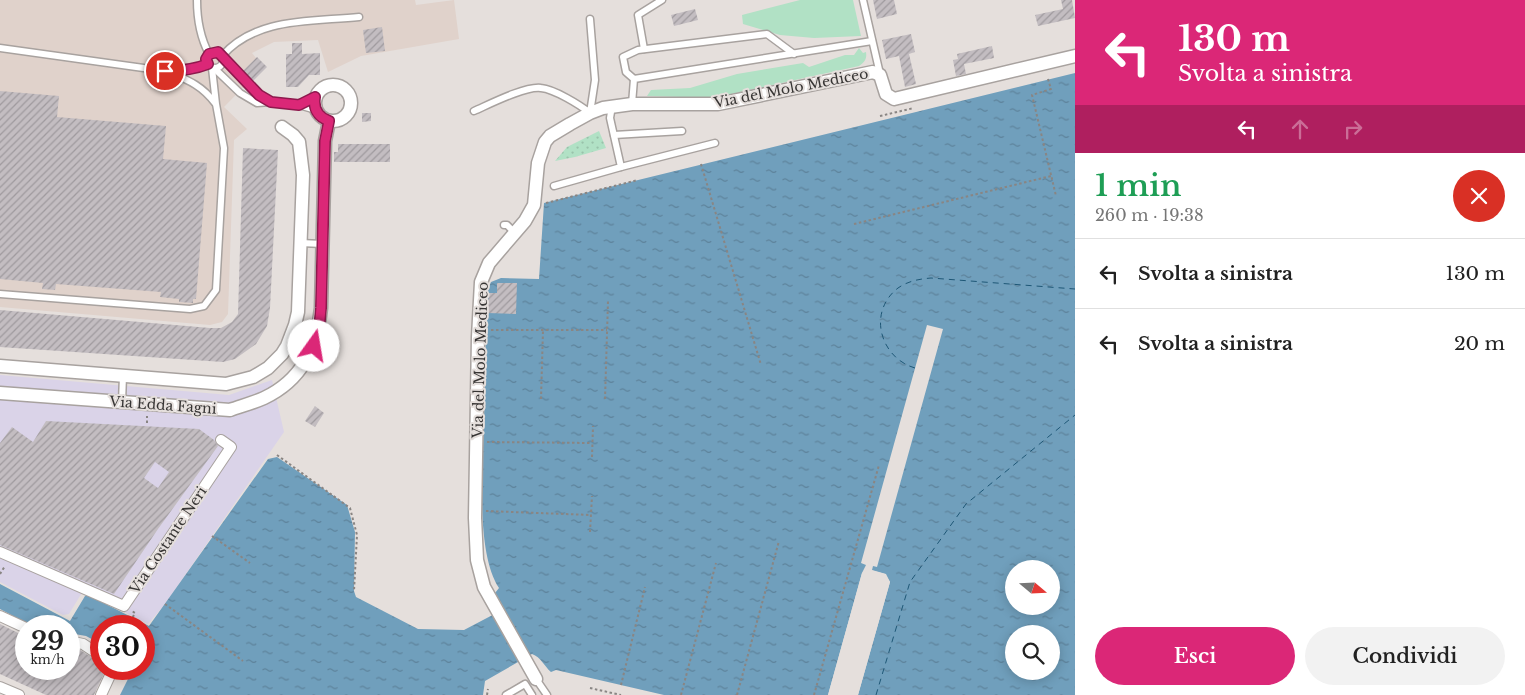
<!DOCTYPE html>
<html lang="it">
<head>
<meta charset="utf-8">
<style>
  :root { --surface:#fff; --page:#f2f2f2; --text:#222; --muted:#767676; --line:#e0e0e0; --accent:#db2777 }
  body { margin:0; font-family:"Libre Baskerville",serif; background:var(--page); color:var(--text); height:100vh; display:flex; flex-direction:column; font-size:19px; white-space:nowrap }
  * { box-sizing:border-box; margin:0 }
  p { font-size:16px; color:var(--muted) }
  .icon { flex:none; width:28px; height:28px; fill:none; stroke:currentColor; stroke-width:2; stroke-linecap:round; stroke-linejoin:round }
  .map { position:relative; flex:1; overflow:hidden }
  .details { display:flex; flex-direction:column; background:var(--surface); width:450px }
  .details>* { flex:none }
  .hud { background:#db2777; color:#fff; overflow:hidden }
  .needle { width:32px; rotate:109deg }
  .fabs { position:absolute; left:1005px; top:560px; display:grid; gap:10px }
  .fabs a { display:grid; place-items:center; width:55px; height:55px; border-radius:50%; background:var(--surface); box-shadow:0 2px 12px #0003; font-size:25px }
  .speed { position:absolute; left:15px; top:615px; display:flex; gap:10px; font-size:25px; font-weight:700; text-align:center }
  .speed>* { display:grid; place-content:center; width:65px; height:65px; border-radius:50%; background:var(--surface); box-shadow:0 2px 12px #0003; line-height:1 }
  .speed small { font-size:12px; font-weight:400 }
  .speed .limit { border:8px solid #d22; background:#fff; color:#111 }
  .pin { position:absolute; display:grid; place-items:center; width:42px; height:42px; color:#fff; margin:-21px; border:2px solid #fff; border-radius:50%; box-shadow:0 1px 5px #0007 }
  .me { position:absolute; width:55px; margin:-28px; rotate:13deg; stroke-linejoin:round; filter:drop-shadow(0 0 4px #0008) }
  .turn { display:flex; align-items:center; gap:18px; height:105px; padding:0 20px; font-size:22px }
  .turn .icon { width:65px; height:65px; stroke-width:2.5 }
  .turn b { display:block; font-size:35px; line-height:42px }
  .lanes { display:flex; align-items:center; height:48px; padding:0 20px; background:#0003; justify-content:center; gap:25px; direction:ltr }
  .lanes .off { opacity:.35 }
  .round { display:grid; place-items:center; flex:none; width:52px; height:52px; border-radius:26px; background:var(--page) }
  .summary { display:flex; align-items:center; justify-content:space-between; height:85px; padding:0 20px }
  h1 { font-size:30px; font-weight:600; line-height:38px; color:#1e9e55 }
  .primary-button { display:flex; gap:10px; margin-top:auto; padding:10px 20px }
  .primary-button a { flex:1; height:58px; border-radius:30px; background:var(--accent); color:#fff; font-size:20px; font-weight:600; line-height:58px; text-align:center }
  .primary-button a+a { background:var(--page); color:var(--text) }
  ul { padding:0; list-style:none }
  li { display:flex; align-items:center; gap:15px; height:70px; padding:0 20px; border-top:1px solid var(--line) }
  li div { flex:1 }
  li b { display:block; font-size:19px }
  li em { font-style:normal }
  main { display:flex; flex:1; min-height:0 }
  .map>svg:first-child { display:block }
  .commercial { fill:#dad3e8 }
  .built { fill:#e0d2cb }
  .grass { fill:#b1e1c5 }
  .garden { fill:url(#garden-dots) }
  .water { fill:url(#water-ripples); fill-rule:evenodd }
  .pier { fill:#e5dfdc }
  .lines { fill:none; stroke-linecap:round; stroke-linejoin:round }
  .ferry { stroke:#1e5776; stroke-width:1; stroke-dasharray:6 5; stroke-linecap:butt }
  .building { fill:url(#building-hatch); fill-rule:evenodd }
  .service-casing { stroke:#a8a29f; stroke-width:9 }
  .pedestrian-casing { stroke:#a8a29f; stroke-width:12 }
  .minor-casing { stroke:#a8a29f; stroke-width:15 }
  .path { stroke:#898583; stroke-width:2; stroke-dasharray:2.5 2.5; stroke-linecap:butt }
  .service { stroke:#fff; stroke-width:6 }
  .pedestrian { stroke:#fff; stroke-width:10 }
  .minor { stroke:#fff; stroke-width:12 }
  .route-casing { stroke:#8e194d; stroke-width:12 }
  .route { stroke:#db2777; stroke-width:9 }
  .labels { text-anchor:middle; stroke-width:4; stroke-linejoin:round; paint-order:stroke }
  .street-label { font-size:14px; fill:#373534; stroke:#e5dfdc }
</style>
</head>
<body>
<main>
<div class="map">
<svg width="1075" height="695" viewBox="0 0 1075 695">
  <defs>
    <pattern id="garden-dots" width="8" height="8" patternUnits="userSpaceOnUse" patternTransform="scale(1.25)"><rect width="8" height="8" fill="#b1e1c5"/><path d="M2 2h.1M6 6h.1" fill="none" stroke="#99c2aa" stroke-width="1.8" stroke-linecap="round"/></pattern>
    <pattern id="water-ripples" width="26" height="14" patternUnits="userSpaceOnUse" patternTransform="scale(1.25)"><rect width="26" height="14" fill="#709fbc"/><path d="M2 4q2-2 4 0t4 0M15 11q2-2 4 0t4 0" fill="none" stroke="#5d829a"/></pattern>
    <pattern id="building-hatch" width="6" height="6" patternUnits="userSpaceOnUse" patternTransform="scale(1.25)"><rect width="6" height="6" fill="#c3bdc1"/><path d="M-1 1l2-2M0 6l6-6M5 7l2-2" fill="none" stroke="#9f9a9e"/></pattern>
  </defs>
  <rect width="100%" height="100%" fill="#e5dfdc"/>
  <path class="commercial" d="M 0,375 L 229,395 L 272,380 L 284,432 L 165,604 L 148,624 L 83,591 L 69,614 L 63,615 L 0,582 Z"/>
  <path class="built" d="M 0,0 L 415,0 L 416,5 L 454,0 L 459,39 L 361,56 L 328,72 L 318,40 L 274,42 L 252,53 L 263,67 L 224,107 L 247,129 L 234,140 L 228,314 L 222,322 L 210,325 L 0,307 Z"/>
  <g class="grass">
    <path d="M 800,0 L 853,0 L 861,36 L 814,38 L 780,35 L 743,24 L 742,15 Z"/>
    <path d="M 859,48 L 863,53 L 866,52 C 867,59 865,62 859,66 L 713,98 L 647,96 L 651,90 L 690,88 L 737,74 L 803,63 L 809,67 L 845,55 L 854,55 Z"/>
  </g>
  <path class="garden" d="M 599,131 L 606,148 L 575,157 L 555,161 L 567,147 Z"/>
  <path class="water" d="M 1075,73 L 1075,695 L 858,695 L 890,582 L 885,574 L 867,569 L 862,573 L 828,695 L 664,695 L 556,670 L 551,672 C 544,666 541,657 532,654 L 485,681 L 483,695 L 120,695 L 129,677 L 133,677 L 137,669 L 144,669 L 144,626 L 101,626 L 101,644 L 86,636 L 69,633 L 69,626 L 32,626 L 0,609 L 0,584 L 70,621 L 85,596 L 88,595 L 149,626 L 268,459 L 277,457 L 347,505 L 355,532 L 354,591 L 356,597 L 418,629 L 464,630 L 504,609 L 495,593 L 499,588 C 475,551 483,464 484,419 C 485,377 486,335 486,293 L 491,282 L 501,278 L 539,279 L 544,203 ZM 1014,569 L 1051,569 L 1051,606 L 1014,606 ZM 1014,634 L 1051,634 L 1051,671 L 1014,671 Z"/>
  <path class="pier" d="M 927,325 L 943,329 L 877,567 L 873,566 L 872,570 L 886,574 L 890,582 L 858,695 L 856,695 L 887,582 L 884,576 L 868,572 L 864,574 L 831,695 L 828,695 L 862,573 L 866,565 L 861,563 Z"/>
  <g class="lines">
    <g class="ferry">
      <path d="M 915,368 C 880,358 867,312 898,288 C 908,281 919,279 931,278 L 1075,289"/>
      <path d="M 876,695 L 910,582 L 966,504 L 1075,415"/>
    </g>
  </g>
  <g class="building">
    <path d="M 873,0 L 894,0 L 897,14 L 877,19 Z"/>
    <path d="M 1061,0 L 1072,0 L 1075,18 L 1038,26 L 1035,15 L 1063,9 Z"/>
    <path d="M 695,9 L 698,20 L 674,26 L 671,15 Z"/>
    <path d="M 382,27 L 385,51 L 366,53 L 363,30 Z"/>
    <path d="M 911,34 L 915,52 L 909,54 L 916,84 L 905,87 L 899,56 L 886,59 L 882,40 Z"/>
    <path d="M 292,43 L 302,43 L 302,54 L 320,53 L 320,75 L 309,75 L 298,87 L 286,87 L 286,54 L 292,54 Z"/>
    <path d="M 992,46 L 994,58 L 964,64 L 966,74 L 956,76 L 953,60 L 958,59 L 957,54 Z"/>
    <path d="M 257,57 L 267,67 L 253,81 L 243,71 Z"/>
    <path d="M 0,91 L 59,96 L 57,117 L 166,126 L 163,159 L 207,163 L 196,299 L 193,299 L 193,303 L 179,302 L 179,299 L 160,297 L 161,292 L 56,284 L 55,290 L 42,289 L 43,283 L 0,279 Z"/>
    <path d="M 362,113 L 371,113 L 371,121 L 362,122 Z"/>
    <path d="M 338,144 L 390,144 L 390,162 L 334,162 L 334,152 L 338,152 Z"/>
    <path d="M 243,148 L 278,150 L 270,308 L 267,326 L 256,344 L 235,359 L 223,362 L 0,347 L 0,310 L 210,328 L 221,328 L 232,322 L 238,314 Z"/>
    <path d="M 497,283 L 517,283 L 516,314 L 487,313 L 489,293 L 497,293 Z"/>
    <path d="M 315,406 L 324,413 L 315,427 L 305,421 Z"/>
    <path d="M 46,421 L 199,429 L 214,440 L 218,446 L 158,529 L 114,594 L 0,545 L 0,443 L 12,427 L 33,442 ZM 155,462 L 169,472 L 158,488 L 144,478 Z"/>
    <path d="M 0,624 L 26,637 L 26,669 L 69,669 L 69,648 L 80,650 L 101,663 L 101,669 L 106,669 L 94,695 L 46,695 L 0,674 Z"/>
  </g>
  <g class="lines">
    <defs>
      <g id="service">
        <path d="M 197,0 C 197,19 200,37 209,54"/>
        <path d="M 863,0 L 880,74"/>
        <path d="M 0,48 L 165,71 L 183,72 L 208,64"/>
        <path d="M 644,49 L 638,15 L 662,0"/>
        <circle cx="215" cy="60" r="8"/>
        <path d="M 222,56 C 256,17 311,22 359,17"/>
        <path d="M 223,58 L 259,95 L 270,101"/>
        <path d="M 215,69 L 240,93 L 257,103 L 271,102 L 299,105 L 316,110"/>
        <path d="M 171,73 C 190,81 202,86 215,103"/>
        <path d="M 634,79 L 626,72 L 623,57 L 638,50 L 767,34 L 794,54"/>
        <path d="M 632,104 L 634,79 L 872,41"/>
        <path d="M 299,105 L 315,97"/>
        <path d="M 474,111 C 490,104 525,86 541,88 C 554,89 580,105 590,113 L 595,80 L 590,19"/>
        <path d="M 614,135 L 682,131"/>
        <path d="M 621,167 L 715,143"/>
        <path d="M 554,186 L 621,167 L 610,118 L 612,106"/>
        <path d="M 504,225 L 507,225 L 515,233"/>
        <path d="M 300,243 L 323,244"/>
        <path d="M 0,294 L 190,309 L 204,306 L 216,290 L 224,148 L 216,104 L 212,68"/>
        <path d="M 122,402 L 123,376"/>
        <path d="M 536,679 L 547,695"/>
        <path d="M 506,695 L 525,684 L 532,695"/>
      </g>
      <g id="pedestrian">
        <path d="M 0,552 L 124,606 L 231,447 L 221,440"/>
        <path d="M 0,616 L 26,628"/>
        <path d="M 69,641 L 83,644 L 101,656"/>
        <path d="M 0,687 L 19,695"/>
        <path d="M 101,695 L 113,669"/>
      </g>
      <g id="minor">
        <circle cx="333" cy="103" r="18"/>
        <path d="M 0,366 L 226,384 L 253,377 L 268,368 L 282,354 L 287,346 L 295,325 L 298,312 L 303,175 L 299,142 L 293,135 L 282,127"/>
        <path d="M 0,393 L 230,410 C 241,406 253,403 264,398 C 302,380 317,348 321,308 L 325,141 L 329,121"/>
        <path d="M 536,679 L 484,587 L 477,560 L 475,518 L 478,337 L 481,282 L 489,263 L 525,221 L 534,205 L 538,163 L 545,142 L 550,136 L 570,124 L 590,113 L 603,108 L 632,104 L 718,104 L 873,72 L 880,75 L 886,94 L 894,99 L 1075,56"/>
      </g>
    </defs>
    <use href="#service" class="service-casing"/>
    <use href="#pedestrian" class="pedestrian-casing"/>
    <use href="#minor" class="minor-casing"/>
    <g class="path">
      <path d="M 1048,79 L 1051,89 L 1032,95 L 1056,196"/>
      <path d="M 880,116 L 914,108"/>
      <path d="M 701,164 L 761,365"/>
      <path d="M 546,203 L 638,180"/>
      <path d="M 854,224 L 1051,176"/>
      <path d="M 491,330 L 607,330"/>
      <path d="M 541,399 L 543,330"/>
      <path d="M 605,399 L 608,301"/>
      <path d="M 147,423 L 147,416"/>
      <path d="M 487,442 L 592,443"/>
      <path d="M 277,455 L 350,508 L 357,535 L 354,591"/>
      <path d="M 592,457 L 593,426"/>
      <path d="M 486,511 L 591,515"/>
      <path d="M 590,532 L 592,496"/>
      <path d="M 212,536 L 250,563"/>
      <path d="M 0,574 L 5,566"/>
      <path d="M 165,604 L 243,661"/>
      <path d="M 128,626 L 135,613 L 132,611"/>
      <path d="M 621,685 L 645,587"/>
      <path d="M 590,688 L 621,695"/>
      <path d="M 487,695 L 488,689"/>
      <path d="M 681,695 L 716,563"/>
      <path d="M 737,695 L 779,541"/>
      <path d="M 814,695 L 879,465"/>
    </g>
    <use href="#service" class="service"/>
    <use href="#pedestrian" class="pedestrian"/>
    <use href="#minor" class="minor"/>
  </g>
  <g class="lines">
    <defs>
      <path id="route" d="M 165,71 C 180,71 193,70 208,64 L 206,59 L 209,54 L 218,52 L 259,95 L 271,102 L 299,105 L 315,97 C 313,109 318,117 329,121 L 325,141 L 321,308 L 319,330 L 314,346"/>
    </defs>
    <use href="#route" class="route-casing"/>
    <use href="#route" class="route"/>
  </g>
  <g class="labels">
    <g class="street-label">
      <text transform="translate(791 88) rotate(-11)" y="5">Via del Molo Mediceo</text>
      <text transform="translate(480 360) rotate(-88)" y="5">Via del Molo Mediceo</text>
      <text transform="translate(163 405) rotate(4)" y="5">Via Edda Fagni</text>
      <text transform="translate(168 540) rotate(-56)" y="5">Via Costante Neri</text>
    </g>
  </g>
</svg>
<div class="fabs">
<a><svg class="needle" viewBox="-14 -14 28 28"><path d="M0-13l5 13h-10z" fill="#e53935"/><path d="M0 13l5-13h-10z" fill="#767676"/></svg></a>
<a><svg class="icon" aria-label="search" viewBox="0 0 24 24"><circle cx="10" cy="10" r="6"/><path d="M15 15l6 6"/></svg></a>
</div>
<div class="speed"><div>29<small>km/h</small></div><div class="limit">30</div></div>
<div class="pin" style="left:165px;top:71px;background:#d93025"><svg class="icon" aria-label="arrive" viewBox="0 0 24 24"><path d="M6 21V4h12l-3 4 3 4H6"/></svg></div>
<svg class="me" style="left:314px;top:346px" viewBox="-20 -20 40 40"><circle r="19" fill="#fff"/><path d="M0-13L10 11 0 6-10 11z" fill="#db2777"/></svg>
</div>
<section class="details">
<div class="hud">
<div class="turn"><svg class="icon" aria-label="left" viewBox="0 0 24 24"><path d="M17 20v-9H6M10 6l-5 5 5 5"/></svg><div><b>130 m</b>Svolta a sinistra</div></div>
<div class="lanes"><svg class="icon" aria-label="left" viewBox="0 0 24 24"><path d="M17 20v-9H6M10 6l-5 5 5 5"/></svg><svg class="icon off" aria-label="ahead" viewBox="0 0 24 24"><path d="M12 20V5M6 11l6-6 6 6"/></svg><svg class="icon off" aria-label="right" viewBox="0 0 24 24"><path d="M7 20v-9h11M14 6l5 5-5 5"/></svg></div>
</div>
<div class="summary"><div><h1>1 min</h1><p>260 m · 19:38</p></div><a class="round" style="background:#d93025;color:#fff"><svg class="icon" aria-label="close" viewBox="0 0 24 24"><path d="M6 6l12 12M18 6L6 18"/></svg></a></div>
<ul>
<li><svg class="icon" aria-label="left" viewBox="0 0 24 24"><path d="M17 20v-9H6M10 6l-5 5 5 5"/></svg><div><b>Svolta a sinistra</b></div><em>130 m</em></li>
<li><svg class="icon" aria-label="left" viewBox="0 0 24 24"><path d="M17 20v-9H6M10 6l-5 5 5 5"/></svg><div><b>Svolta a sinistra</b></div><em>20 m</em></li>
</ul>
<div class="primary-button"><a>Esci</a><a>Condividi</a></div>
</section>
</main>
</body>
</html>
